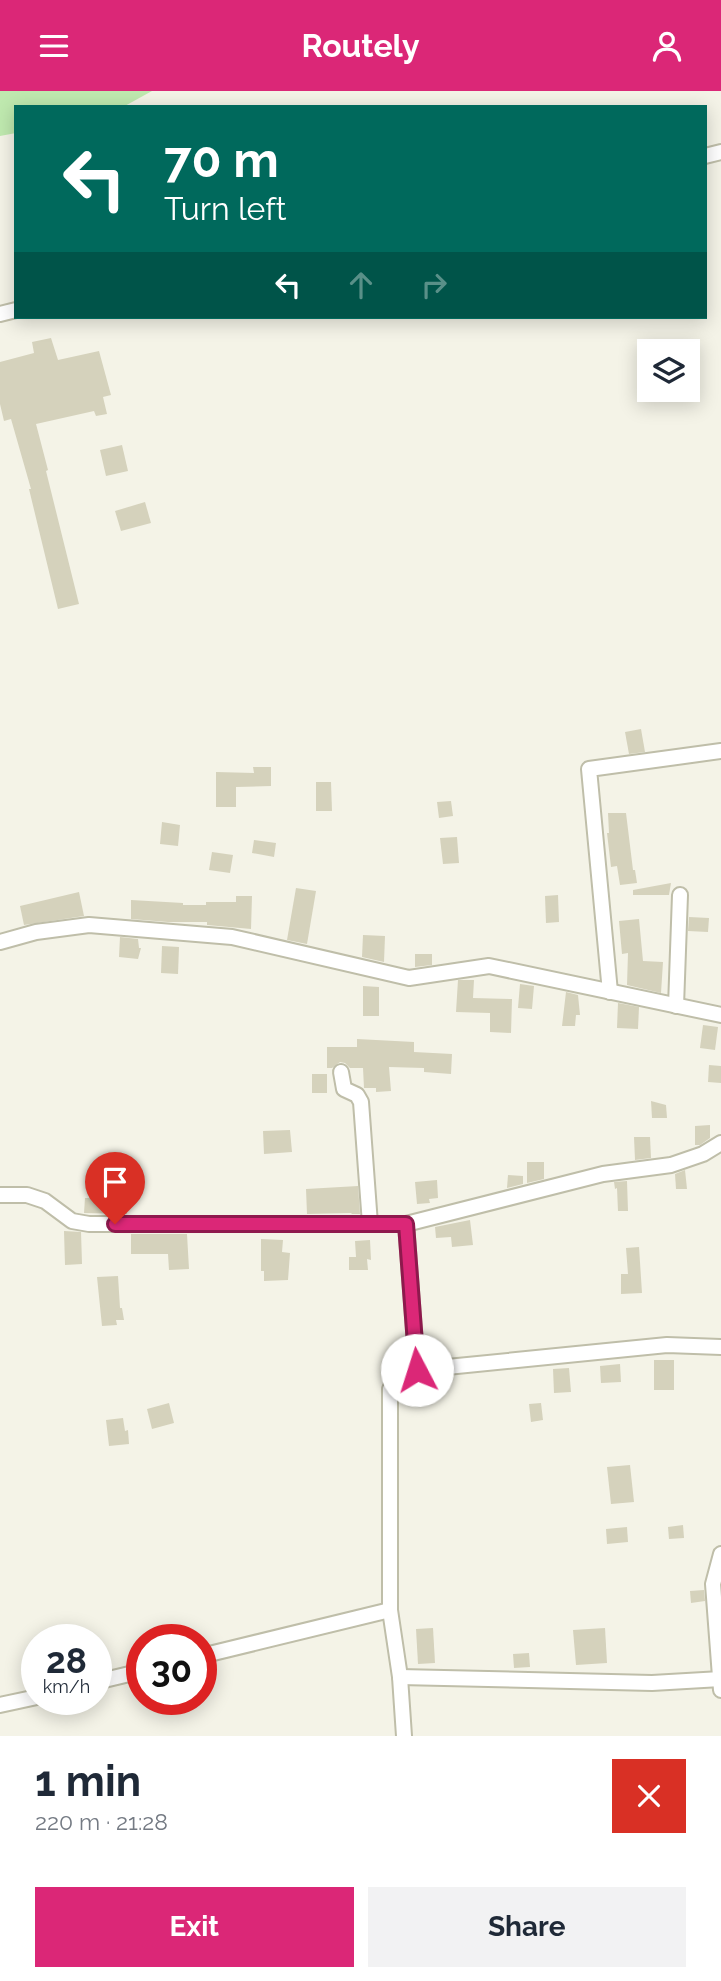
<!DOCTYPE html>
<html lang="en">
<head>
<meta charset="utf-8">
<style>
  :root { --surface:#fff; --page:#f2f2f3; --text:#1f2937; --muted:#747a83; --accent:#db2777 }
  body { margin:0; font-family:Raleway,sans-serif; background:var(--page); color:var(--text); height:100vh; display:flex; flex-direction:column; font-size:26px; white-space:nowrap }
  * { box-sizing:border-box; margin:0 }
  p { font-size:23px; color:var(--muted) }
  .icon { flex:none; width:38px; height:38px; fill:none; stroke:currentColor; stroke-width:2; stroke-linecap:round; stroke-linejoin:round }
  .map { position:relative; height:1645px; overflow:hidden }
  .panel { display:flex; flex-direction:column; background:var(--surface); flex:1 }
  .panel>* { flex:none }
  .banner { position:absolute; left:14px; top:14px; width:693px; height:214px; border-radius:0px; box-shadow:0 4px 18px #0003; background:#00695c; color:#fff; overflow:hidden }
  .fabs { position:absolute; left:637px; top:248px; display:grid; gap:14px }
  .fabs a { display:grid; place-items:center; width:63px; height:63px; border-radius:0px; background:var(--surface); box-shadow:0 4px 18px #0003; font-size:35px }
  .speed { position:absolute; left:21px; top:1533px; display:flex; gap:14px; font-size:35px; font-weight:700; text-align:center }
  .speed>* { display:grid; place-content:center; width:91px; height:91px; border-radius:50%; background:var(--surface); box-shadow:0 4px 18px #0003; line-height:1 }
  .speed small { font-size:18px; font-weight:400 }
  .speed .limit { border:10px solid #d22; background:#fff; color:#111 }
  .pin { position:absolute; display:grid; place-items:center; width:60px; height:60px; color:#fff; margin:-72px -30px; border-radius:50% 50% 50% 0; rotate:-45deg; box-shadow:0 0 7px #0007 }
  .pin .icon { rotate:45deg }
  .me { position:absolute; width:77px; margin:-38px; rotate:355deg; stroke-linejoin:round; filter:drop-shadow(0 0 5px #0008) }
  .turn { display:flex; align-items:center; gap:24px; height:147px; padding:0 35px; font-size:32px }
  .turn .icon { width:91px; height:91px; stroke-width:2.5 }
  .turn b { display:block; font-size:49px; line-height:60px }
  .lanes { display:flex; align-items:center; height:66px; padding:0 35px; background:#0003; justify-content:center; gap:35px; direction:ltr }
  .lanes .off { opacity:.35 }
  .round { display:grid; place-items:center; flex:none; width:74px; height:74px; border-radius:0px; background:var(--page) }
  .overview { display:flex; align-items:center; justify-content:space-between; height:119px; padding:0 35px }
  h1 { font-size:42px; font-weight:700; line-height:52px }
  .button { display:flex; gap:14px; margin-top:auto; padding:14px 35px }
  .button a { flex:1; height:80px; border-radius:0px; background:var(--accent); color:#fff; font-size:28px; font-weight:700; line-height:80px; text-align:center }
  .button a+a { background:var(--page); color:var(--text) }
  header { display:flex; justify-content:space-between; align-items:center; height:91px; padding:0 35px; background:var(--accent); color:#fff; font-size:32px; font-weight:700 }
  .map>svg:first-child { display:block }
  .green { fill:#bfe9af }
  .building { fill:#d5d2bc }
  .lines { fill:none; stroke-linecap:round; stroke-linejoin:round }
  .street-casing { stroke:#bfbea9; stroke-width:18 }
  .street { stroke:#fff; stroke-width:14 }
  .route-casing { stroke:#8e194d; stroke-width:18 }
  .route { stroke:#db2777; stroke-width:12 }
</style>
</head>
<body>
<header><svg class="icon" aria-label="menu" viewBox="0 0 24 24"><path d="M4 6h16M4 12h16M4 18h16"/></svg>Routely<svg class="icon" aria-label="person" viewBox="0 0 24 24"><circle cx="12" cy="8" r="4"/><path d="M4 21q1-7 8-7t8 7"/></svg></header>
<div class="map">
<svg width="721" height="1645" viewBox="0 0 721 1645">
  <rect width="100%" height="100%" fill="#f4f3e7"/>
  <path class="green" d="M 0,0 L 152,0 L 123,16 L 16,16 L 16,42 L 0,45 Z"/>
  <g class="building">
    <path d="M 51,247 L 58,269 L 99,260 L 111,304 L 103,306 L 107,323 L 96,325 L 94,320 L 36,333 L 48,379 L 46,380 L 79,513 L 58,518 L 29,398 L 31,398 L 11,328 L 4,330 L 0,313 L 0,271 L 34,262 L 32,251 Z"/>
    <path d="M 122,354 L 128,380 L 106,385 L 100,359 Z"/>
    <path d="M 145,411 L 151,432 L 121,440 L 115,420 Z"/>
    <path d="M 641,638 L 645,661 L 629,663 L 625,641 Z"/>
    <path d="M 253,676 L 271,676 L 271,695 L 236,696 L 236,716 L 216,716 L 216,681 L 254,682 Z"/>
    <path d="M 316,691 L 331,691 L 332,720 L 316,720 Z"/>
    <path d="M 451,710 L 453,725 L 439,727 L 437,711 Z"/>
    <path d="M 608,722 L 626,722 L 633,779 L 635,779 L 637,792 L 620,794 L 617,775 L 611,776 L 607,742 L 609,742 Z"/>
    <path d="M 162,731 L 180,734 L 178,755 L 160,753 Z"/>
    <path d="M 457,746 L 459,772 L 443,773 L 440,747 Z"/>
    <path d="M 254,749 L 276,752 L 274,766 L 252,762 Z"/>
    <path d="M 212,761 L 233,764 L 230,782 L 209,779 Z"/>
    <path d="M 671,792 L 669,804 L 633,804 L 633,799 Z"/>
    <path d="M 296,797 L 316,800 L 307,853 L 287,849 Z"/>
    <path d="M 79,801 L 84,825 L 24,834 L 20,815 Z"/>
    <path d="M 558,804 L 559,831 L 546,832 L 545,805 Z"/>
    <path d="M 236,805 L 252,805 L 251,838 L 207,834 L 207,831 L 168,831 L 131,828 L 131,809 L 183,812 L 183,814 L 206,814 L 206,811 L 236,811 Z"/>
    <path d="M 689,826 L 709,827 L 708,841 L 688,840 Z"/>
    <path d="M 639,828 L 643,870 L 663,871 L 661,902 L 627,894 L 628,862 L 622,863 L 619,830 Z"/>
    <path d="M 363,844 L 385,845 L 384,871 L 362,866 Z"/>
    <path d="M 120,846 L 138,848 L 139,857 L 141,857 L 138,868 L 119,866 Z"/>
    <path d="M 162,855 L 179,856 L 178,883 L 161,882 Z"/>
    <path d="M 415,863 L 432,863 L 432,874 L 415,876 Z"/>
    <path d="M 458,889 L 474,889 L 473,907 L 512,908 L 511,942 L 490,941 L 490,922 L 456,921 Z"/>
    <path d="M 520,893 L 534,895 L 532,918 L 518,917 Z"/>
    <path d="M 363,895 L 379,896 L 379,925 L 363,925 Z"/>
    <path d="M 566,901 L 578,904 L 580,924 L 576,924 L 575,935 L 562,935 Z"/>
    <path d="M 618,912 L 639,916 L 638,938 L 617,937 Z"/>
    <path d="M 703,934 L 718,936 L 715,959 L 700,957 Z"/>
    <path d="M 357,948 L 414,951 L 414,961 L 452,963 L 451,983 L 424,981 L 424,977 L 389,976 L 391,1000 L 376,1001 L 376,997 L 364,997 L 363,977 L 350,977 L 345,972 L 340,971 L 332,977 L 327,977 L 327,956 L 357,956 Z"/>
    <path d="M 709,974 L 721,975 L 721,992 L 708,991 Z"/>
    <rect x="312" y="983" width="15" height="19"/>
    <path d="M 651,1010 L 666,1014 L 667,1027 L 652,1027 Z"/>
    <path d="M 710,1034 L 710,1047 L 700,1054 L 695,1054 L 695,1035 Z"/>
    <path d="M 290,1039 L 292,1061 L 264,1063 L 263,1040 Z"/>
    <path d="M 634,1046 L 650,1046 L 651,1067 L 635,1069 Z"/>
    <path d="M 527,1071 L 544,1071 L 544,1088 L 527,1092 Z"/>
    <path d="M 685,1079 L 687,1098 L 676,1098 L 675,1083 Z"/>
    <path d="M 118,1083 L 132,1084 L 131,1096 L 117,1095 Z"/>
    <path d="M 508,1084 L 523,1085 L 523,1093 L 507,1097 Z"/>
    <path d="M 437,1089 L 438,1107 L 429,1108 L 430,1112 L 417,1113 L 415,1091 Z"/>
    <path d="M 627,1090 L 628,1120 L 618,1120 L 617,1097 L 615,1098 L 614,1091 Z"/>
    <path d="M 358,1095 L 360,1123 L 352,1123 L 351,1122 L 307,1123 L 306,1098 Z"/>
    <path d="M 89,1099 L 127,1113 L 127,1123 L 84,1122 L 85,1107 L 89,1107 Z"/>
    <path d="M 470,1129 L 473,1154 L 452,1156 L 451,1146 L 436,1147 L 435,1136 Z"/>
    <path d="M 64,1140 L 81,1141 L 82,1173 L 65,1174 Z"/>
    <path d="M 131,1143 L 187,1143 L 189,1178 L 169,1179 L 168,1163 L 131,1163 Z"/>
    <path d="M 261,1148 L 283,1149 L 282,1161 L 290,1162 L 288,1189 L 264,1190 L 264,1180 L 261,1180 Z"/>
    <path d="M 370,1149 L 371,1169 L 367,1168 L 368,1179 L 349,1179 L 349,1166 L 356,1166 L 355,1150 Z"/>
    <path d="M 639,1156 L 642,1202 L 621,1203 L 621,1183 L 628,1183 L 626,1157 Z"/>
    <path d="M 118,1185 L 120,1217 L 122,1217 L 124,1229 L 116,1229 L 117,1234 L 102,1235 L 97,1186 Z"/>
    <rect x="654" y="1269" width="20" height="30"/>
    <path d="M 620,1273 L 621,1291 L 601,1292 L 600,1275 Z"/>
    <path d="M 569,1277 L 571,1301 L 554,1302 L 553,1278 Z"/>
    <path d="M 169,1312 L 174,1332 L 152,1338 L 147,1318 Z"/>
    <path d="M 541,1312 L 543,1329 L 531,1331 L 529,1313 Z"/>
    <path d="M 123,1327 L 125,1340 L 128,1339 L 129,1353 L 109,1355 L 106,1329 Z"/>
    <path d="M 630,1374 L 634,1411 L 611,1413 L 607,1376 Z"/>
    <path d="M 683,1434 L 684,1447 L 669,1448 L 668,1436 Z"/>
    <path d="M 627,1436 L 628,1451 L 607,1453 L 606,1438 Z"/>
    <path d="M 704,1499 L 705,1510 L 691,1512 L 690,1500 Z"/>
    <path d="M 433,1537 L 435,1572 L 418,1573 L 416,1538 Z"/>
    <path d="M 605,1537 L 607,1572 L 576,1574 L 573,1539 Z"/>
    <path d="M 529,1562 L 530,1576 L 514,1577 L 513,1563 Z"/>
  </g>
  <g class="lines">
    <defs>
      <g id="street">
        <path d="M 705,65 L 721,61"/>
        <path d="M 0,223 L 16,219"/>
        <path d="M 0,851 L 36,841 L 89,834 L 232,846 L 409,887 L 489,875 L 721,924"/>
        <path d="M 610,901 L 589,678 L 721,660"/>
        <path d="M 676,915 L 680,804"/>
        <path d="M 341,981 L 344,998 L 357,1004 L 361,1011 L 370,1133"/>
        <path d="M 0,1104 L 27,1104 L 45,1110 L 72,1130 L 89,1133 L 406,1133 L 603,1083 L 671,1074 L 703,1063 L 721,1052"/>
        <path d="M 406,1133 L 417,1279"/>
        <path d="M 721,1463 L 713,1493 L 721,1599"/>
        <path d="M 201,1565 L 390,1519"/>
        <path d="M 400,1586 L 652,1592 L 721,1588"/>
        <path d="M 96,1591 L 142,1580"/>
        <path d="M 0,1614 L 37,1606"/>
        <path d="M 404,1645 L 400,1586 L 390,1519 L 390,1298 L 396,1287 L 417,1279 L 667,1254 L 721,1256"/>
      </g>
    </defs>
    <use href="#street" class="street-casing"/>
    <use href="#street" class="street"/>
  </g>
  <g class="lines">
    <defs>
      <path id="route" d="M 115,1133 L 406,1133 L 417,1279"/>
    </defs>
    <use href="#route" class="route-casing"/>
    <use href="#route" class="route"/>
  </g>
</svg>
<div class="fabs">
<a><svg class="icon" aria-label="layers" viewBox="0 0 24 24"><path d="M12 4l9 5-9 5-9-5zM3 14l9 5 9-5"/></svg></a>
</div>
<div class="speed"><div>28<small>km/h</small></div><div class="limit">30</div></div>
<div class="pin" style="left:115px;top:1133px;background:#d93025"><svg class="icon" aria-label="arrive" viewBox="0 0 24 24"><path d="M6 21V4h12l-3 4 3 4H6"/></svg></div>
<svg class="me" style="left:417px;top:1279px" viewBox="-20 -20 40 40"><circle r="19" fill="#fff"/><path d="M0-13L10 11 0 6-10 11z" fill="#db2777"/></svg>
<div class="banner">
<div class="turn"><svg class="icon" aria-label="left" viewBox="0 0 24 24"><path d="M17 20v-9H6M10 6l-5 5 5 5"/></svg><div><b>70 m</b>Turn left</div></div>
<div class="lanes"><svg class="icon" aria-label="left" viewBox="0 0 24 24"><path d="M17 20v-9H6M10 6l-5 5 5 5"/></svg><svg class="icon off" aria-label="ahead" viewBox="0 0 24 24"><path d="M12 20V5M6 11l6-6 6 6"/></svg><svg class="icon off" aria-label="right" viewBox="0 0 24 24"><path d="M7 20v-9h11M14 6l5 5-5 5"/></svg></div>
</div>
</div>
<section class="panel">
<div class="overview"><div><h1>1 min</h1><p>220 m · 21:28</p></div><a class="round" style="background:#d93025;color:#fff"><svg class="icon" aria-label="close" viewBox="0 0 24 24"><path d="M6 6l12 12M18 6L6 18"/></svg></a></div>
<div class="button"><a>Exit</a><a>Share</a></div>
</section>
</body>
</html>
